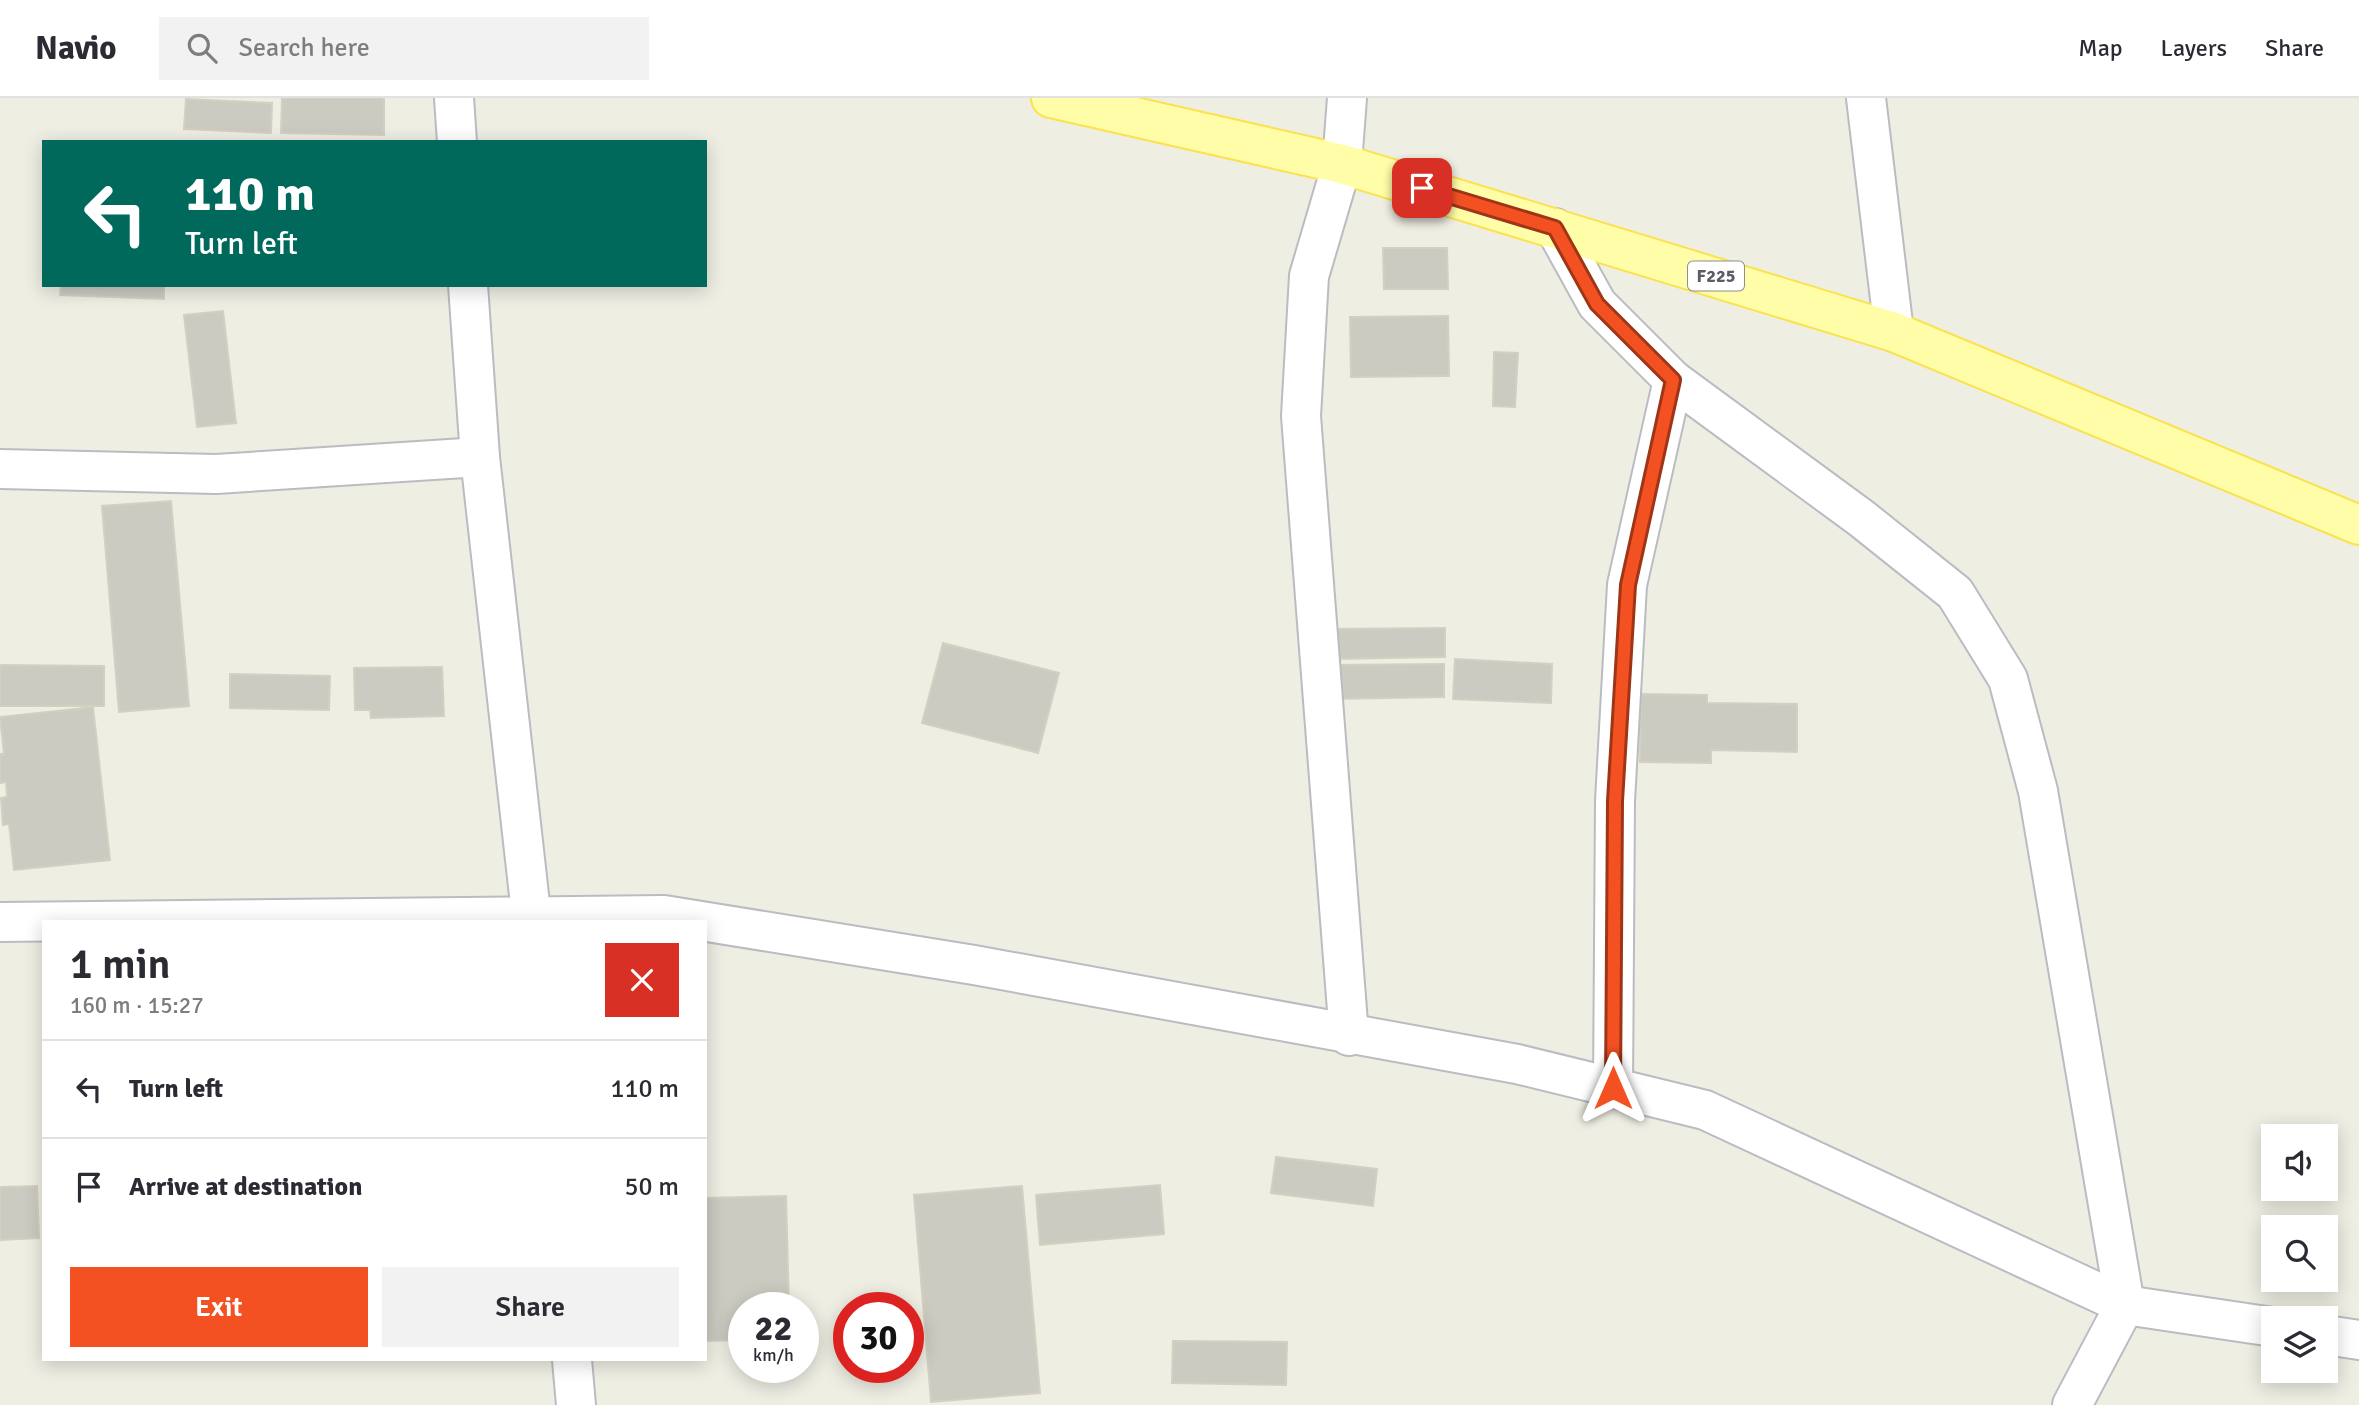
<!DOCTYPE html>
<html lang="en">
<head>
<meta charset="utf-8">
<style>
  :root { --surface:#fff; --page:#f2f2f3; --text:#2b2b33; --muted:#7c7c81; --line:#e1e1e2; --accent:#f45123 }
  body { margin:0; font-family:Signika,sans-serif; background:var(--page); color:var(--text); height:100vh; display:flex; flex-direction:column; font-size:26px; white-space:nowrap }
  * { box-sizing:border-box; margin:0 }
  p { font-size:23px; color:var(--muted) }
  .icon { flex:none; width:38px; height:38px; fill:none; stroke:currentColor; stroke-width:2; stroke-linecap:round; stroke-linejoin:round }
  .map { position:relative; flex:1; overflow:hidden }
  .sheet { position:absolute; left:42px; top:822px; width:665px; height:441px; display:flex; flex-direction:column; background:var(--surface); border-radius:0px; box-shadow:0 4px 18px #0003 }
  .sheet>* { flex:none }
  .guide { position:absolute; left:42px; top:42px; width:665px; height:147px; border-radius:0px; box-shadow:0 4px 18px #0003; background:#00695c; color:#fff; overflow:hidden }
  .tools { position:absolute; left:2261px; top:1026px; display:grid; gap:14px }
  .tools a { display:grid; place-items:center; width:77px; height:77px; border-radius:0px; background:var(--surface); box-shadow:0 4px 18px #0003; font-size:35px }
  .speed { position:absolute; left:728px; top:1194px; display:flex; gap:14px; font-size:35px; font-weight:700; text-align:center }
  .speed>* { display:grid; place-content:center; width:91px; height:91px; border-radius:50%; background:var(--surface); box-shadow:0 4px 18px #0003; line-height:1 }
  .speed small { font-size:18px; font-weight:400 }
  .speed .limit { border:10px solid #d22; background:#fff; color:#111 }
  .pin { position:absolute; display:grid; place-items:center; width:60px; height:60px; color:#fff; margin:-30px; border-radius:14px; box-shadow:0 4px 10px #0006 }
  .me { position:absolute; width:77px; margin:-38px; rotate:0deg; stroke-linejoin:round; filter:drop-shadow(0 0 5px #0008) }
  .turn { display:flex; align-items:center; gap:24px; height:147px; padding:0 28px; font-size:32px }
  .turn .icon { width:91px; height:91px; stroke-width:2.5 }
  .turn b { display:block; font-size:49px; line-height:60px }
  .round { display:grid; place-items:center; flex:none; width:74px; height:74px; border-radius:0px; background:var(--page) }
  .head { display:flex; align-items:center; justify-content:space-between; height:119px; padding:0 28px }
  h1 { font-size:42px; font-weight:600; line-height:52px }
  .action { display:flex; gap:14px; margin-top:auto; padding:14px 28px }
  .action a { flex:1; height:80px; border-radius:0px; background:var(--accent); color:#fff; font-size:28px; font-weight:600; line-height:80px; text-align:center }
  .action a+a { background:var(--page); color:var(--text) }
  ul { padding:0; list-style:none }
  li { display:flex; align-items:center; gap:21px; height:98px; padding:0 28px; border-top:2px solid var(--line) }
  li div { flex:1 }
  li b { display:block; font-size:26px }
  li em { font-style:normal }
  header { display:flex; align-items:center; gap:42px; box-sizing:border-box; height:98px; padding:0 35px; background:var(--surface); border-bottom:2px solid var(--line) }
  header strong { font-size:33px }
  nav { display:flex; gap:38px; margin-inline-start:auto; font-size:24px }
  .search { width:490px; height:63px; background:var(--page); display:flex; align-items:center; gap:18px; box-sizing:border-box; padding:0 24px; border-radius:0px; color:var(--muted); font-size:26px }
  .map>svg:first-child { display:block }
  .building { fill:#cccbc2; stroke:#d4d0c1; stroke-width:2 }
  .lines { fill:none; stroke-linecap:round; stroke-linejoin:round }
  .minor-casing { stroke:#babcc2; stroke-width:42 }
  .primary-casing { stroke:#fae250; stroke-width:42 }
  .minor { stroke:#fff; stroke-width:38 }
  .primary { stroke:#fffda7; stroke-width:38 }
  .route-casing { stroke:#9f3517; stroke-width:18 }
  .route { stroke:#f45123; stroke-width:12 }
  .labels { text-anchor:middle; stroke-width:5; stroke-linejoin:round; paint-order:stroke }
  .shield { fill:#fff; stroke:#8c8e92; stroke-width:2 }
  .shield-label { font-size:18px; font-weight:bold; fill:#5b5e64 }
</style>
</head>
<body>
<header>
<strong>Navio</strong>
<div class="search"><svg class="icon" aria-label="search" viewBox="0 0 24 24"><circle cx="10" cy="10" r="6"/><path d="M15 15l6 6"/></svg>Search here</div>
<nav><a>Map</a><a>Layers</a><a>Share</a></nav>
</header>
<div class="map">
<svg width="2359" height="1307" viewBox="0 0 2359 1307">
  <rect width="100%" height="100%" fill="#efeee3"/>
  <g class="building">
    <path d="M 282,0 L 384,0 L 384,37 L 281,35 Z"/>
    <path d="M 186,1 L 272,5 L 271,35 L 184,31 Z"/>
    <path d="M 1383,150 L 1447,150 L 1448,191 L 1384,191 Z"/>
    <path d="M 61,187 L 164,187 L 164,201 L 60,197 Z"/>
    <path d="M 223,213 L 236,325 L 197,329 L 184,217 Z"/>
    <path d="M 1448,218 L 1449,278 L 1351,279 L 1350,219 Z"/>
    <path d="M 1494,254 L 1518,255 L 1515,309 L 1493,308 Z"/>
    <path d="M 171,403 L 189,608 L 119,614 L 102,408 Z"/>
    <path d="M 1445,530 L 1445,559 L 1333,561 L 1333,531 Z"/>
    <path d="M 943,545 L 1059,575 L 1038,655 L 922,625 Z"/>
    <path d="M 1455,561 L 1552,566 L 1551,605 L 1453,601 Z"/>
    <path d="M 1444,566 L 1444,599 L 1332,601 L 1331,567 Z"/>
    <path d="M 0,567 L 104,568 L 104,608 L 0,608 Z"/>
    <path d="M 442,569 L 444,618 L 371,620 L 370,612 L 355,612 L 354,570 Z"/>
    <path d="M 230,576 L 330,578 L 329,612 L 230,610 Z"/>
    <path d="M 1641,596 L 1707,597 L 1707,605 L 1797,606 L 1797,654 L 1711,652 L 1711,665 L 1640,664 Z"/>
    <path d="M 93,609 L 110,762 L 14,772 L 9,726 L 3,727 L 1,700 L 7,699 L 6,684 L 0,685 L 0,656 L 4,656 L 0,619 Z"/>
    <path d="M 1276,1059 L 1377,1071 L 1373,1108 L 1271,1095 Z"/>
    <path d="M 1160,1087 L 1164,1136 L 1040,1147 L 1036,1097 Z"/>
    <path d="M 37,1088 L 39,1140 L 0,1142 L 0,1089 Z"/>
    <path d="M 1022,1088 L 1040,1295 L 931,1304 L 914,1097 Z"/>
    <path d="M 786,1098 L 789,1209 L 744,1209 L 744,1242 L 705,1243 L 705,1100 Z"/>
    <path d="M 1173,1243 L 1287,1244 L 1286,1287 L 1172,1285 Z"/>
  </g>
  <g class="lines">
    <defs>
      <g id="minor">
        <path d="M 454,0 L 457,44"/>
        <path d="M 1347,0 L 1342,66 L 1309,178 L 1301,318 L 1349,938"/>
        <path d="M 1866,0 L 1894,234"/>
        <path d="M 1555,130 L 1597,206 L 1673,282 L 1861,420 L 1955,495 L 2008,581 L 2038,693 L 2125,1207 L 2072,1307"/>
        <path d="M 468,187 L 480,359 L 532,824"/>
        <path d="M 0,371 L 216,376 L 480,359"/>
        <path d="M 0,824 L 664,817 L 974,867 L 1517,966 L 1705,1012 L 2125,1207 L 2273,1229"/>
        <path d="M 1613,990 L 1615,703 L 1627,487 L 1673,282"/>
        <path d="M 2326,1237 L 2359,1242"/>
        <path d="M 572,1262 L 576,1307"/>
      </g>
      <path id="primary" d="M 1051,0 L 1342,66 L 1894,234 L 2359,427"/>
    </defs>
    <use href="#minor" class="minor-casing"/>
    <use href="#primary" class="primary-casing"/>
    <use href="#minor" class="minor"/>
    <use href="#primary" class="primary"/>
  </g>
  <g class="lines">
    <defs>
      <path id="route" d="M 1422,90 L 1555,130 L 1597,206 L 1673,282 L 1628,487 L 1615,703 L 1613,990"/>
    </defs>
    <use href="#route" class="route-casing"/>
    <use href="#route" class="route"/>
  </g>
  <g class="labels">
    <rect class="shield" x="1688" y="163.5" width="56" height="29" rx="5"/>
    <g class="shield-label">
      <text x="1716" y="184">F225</text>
    </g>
  </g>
</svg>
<div class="tools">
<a><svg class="icon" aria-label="sound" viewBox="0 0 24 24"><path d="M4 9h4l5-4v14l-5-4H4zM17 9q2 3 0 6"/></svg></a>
<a><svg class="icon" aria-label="search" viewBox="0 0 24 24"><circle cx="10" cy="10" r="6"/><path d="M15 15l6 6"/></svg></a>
<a><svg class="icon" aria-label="layers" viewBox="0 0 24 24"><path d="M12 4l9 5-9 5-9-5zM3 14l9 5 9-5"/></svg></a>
</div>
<div class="speed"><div>22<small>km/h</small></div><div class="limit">30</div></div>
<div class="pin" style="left:1422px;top:90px;background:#d93025"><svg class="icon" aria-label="arrive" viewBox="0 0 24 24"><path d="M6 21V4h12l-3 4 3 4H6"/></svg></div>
<svg class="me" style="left:1613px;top:990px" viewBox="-20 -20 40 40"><path d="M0-17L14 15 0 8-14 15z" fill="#f45123" stroke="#fff" stroke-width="4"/></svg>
<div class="guide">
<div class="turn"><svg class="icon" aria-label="left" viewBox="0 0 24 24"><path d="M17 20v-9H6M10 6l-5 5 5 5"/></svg><div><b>110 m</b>Turn left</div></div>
</div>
<section class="sheet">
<div class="head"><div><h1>1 min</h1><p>160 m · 15:27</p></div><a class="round" style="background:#d93025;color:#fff"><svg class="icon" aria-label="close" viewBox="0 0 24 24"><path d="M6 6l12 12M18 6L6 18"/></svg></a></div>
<ul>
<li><svg class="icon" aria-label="left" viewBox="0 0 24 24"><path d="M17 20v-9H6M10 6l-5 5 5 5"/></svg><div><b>Turn left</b></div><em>110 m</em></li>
<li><svg class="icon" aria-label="arrive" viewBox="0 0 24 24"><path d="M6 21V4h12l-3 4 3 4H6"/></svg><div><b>Arrive at destination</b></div><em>50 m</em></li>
</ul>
<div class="action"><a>Exit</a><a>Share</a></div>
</section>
</div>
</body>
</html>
